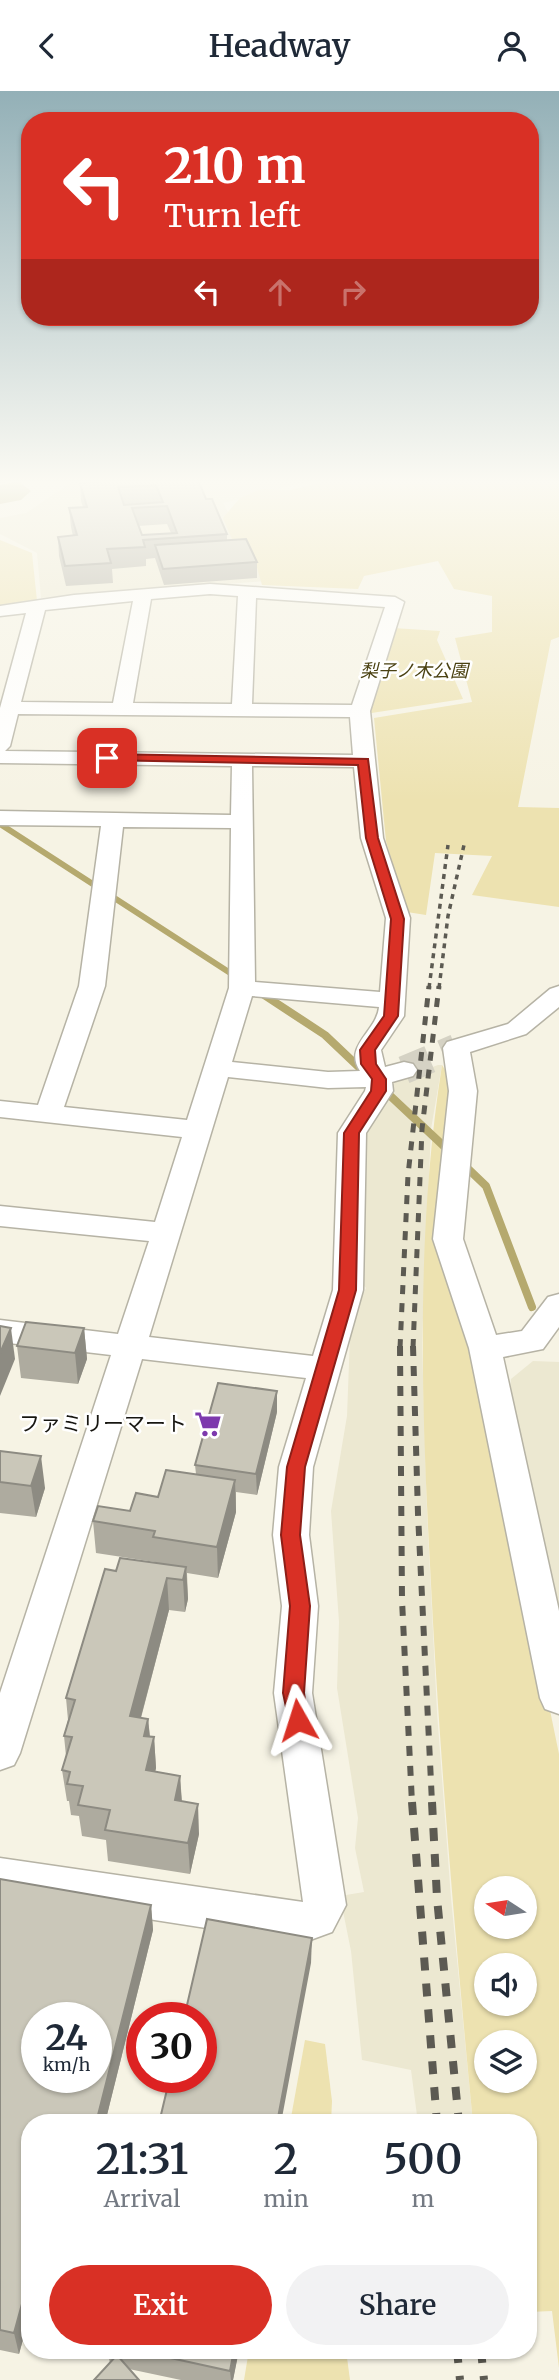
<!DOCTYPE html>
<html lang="en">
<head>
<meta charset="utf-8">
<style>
  :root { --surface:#fff; --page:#f2f2f3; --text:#1f2937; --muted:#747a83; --accent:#d93025 }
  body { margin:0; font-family:Merriweather,"Noto Sans JP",serif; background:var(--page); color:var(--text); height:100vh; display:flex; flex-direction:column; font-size:26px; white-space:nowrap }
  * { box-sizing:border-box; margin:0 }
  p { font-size:23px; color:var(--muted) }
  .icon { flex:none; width:38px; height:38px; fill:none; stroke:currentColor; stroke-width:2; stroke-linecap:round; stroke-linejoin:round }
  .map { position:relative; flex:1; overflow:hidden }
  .details { position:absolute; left:21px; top:2023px; width:516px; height:245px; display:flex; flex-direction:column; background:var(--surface); border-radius:28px; box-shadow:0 2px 5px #0004 }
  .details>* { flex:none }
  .guide { position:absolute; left:21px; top:21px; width:518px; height:214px; border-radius:28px; box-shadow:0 2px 5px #0004; background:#d93025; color:#fff; overflow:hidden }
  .needle { width:46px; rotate:282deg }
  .buttons { position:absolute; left:474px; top:1785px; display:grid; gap:14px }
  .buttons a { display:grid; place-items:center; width:63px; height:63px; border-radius:50%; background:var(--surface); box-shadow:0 2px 5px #0004; font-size:35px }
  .speed { position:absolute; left:21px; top:1911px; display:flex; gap:14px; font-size:35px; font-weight:700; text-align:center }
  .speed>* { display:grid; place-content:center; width:91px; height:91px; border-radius:50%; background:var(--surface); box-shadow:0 2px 5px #0004; line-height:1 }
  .speed small { font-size:18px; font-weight:400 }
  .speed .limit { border:10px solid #d22; background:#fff; color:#111 }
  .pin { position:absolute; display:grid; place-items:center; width:60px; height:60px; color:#fff; margin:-30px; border-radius:14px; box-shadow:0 4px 10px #0006 }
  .me { position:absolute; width:77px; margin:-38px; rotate:354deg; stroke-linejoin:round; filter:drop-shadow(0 0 5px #0008) }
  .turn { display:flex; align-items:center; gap:24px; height:147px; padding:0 28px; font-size:32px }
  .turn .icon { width:91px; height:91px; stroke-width:2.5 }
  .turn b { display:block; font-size:49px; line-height:60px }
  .lanes { display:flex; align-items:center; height:66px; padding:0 28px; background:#0003; justify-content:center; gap:35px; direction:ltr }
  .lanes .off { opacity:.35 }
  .eta { display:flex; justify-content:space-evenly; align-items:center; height:119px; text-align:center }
  .eta b { font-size:42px; font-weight:600; line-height:49px }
  .primary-button { display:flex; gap:14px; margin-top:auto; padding:14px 28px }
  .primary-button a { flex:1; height:80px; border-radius:42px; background:var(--accent); color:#fff; font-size:28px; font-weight:600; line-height:80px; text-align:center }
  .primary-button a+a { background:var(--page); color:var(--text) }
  header { display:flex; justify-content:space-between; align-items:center; height:91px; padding:0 28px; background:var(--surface); font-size:32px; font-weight:600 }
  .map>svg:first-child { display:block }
  .built { fill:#ece8d1 }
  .green { fill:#ede2b0; fill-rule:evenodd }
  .water { fill:#b5a96e }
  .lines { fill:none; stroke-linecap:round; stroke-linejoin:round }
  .stream-far2 { stroke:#b5a96e; stroke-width:4.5 }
  .stream-far1 { stroke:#b5a96e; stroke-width:6 }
  .stream { stroke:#b5a96e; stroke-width:8 }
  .minor-tunnel { stroke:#d5d2c4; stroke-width:28; stroke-dasharray:28 14; stroke-linecap:butt }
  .minor-casing { stroke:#b6b3a5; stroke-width:3 }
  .minor { fill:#fff; fill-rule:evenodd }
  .rail-far3 { stroke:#5c5a52; stroke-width:3.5; stroke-dasharray:5 5; stroke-linecap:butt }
  .rail-far2 { stroke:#5c5a52; stroke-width:5; stroke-dasharray:9 9; stroke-linecap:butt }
  .rail-far1 { stroke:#5c5a52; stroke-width:6; stroke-dasharray:10 10; stroke-linecap:butt }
  .rail { stroke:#5c5a52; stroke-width:8; stroke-dasharray:13 13; stroke-linecap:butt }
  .wall { fill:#aeab9f; fill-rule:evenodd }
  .shaded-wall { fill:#8d8b82 }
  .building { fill:#cac7b9; stroke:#8d8b82; stroke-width:2; fill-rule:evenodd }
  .route { fill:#d93025; stroke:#8d1f18; stroke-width:2 }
  .labels { text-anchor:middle; stroke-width:5; stroke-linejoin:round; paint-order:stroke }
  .far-park-label { font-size:18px; font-style:italic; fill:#4b4213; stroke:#fff }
  .poi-label { font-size:21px; fill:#171611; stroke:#fff; text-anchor:end }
</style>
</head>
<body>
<header><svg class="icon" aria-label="back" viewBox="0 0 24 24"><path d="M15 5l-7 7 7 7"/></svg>Headway<svg class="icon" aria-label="person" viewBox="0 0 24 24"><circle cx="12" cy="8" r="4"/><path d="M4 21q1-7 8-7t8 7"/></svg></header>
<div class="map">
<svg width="559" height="2289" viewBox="0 0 559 2289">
  <rect width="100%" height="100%" fill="#f6f3e4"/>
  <g class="built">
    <path d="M 75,389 L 314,389 L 223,412 L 266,490 L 41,507 L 37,462 L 0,443 L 0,427 L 26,422 Z"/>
    <path d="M 438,974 L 442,974 L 431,1038 L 422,1251 L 427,1421 L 437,1621 L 451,1807 L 473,2032 L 418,2032 L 411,1979 L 362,1969 L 351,1860 L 340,1805 L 364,1801 L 355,1757 L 358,1727 L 337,1597 L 339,1531 L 331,1420 L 347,1325 L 350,1246 L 354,1223 L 366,1197 L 359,1189 L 360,1051 L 389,992 Z"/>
    <path d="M 533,1270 L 559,1271 L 559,1564 L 509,1309 L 511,1288 Z"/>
  </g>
  <g class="green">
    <path d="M 333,389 L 559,389 L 559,546 L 551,549 L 518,716 L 559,717 L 559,816 L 472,804 L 492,765 L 435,762 L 426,824 L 407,821 L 386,750 L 374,627 L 472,611 L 455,547 L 492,541 L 492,505 L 454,498 L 438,470 L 364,485 L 358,498 L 262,494 L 252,459 L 237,460 L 223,427 L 240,407 L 261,398 L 290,399 Z"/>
    <path d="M 0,449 L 32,462 L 37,510 L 0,516 Z"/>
    <path d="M 393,537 L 440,540 L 437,549 L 463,608 L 365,623 Z"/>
    <path d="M 442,974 L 458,1000 L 440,1148 L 475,1255 L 559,1663 L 559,2277 L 552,2220 L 529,2221 L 528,2032 L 473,2032 C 455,1846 439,1660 430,1474 C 421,1308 416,1139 442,974 ZM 486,1797 L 525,1797 L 525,1836 L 486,1836 ZM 486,1874 L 525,1874 L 525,1913 L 486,1913 ZM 486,1951 L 525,1951 L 525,1990 L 486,1990 Z"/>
    <path d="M 305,1949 L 325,1953 L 332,2010 L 331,2032 L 290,2032 Z"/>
    <path d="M 249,2259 L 346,2259 L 350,2289 L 244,2289 Z"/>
  </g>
  <path class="water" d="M 18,390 L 31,400 L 21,409 L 0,413 L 0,394 Z"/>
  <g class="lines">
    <path class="stream-far2" d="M 0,390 L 6,389"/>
    <path class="stream-far1" d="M 0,733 L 238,887"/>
    <g class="stream">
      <path d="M 261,902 L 325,944 L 364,981"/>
      <path d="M 384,999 L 449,1060"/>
      <path d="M 463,1073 L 486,1095 L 532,1216"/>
    </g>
    <path class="minor-tunnel" d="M 404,979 L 456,957"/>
    <defs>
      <g id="minor">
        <path d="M 210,493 L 395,506 L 404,511 L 370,620 L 383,747 L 410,827 L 404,925 L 381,959 L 385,976 L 404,971 L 413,973 L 417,979 L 413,985 L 392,991 L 393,1000 L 366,1042 L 363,1199 L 313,1376 L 309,1444 L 318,1515 L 312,1602 L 346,1814 L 332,1841 L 302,1852 L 0,1805 L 0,1767 L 303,1811 L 274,1602 L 282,1515 L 273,1444 L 279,1376 L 306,1287 L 142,1268 L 20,1662 L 14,1674 L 0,1679 L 0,1602 L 111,1264 L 0,1251 L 0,1229 L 118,1243 L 149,1150 L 0,1135 L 0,1115 L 155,1131 L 182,1046 L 0,1026 L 0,1010 L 38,1014 L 79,895 L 101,735 L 0,734 L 0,720 L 231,724 L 232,675 L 0,672 L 0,617 L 26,522 L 0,525 L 0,515 L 74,504 ZM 210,503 L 238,505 L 232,613 L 133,612 L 151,508 ZM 256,507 L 385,516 L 352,614 L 252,613 ZM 133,510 L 113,612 L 21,611 L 45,519 ZM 18,623 L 350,626 L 353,664 L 5,660 L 10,655 ZM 252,675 L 354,676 L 361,747 L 386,827 L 380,901 L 255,891 ZM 123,736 L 231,737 L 229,897 L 187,1029 L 64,1016 L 105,895 ZM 252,905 L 379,916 C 377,940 343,955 360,980 L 328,981 L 232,971 ZM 228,986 L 328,997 L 366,996 L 365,1000 L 338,1042 L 333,1199 L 313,1265 L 149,1246 Z"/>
        <path d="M 559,895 L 559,916 L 526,943 L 470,961 L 477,1000 L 463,1148 L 496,1244 L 522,1240 L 548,1206 L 559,1203 L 559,1236 L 543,1258 L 503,1266 L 559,1520 L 559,1623 L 545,1618 L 540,1607 L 469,1257 L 433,1148 L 449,1000 L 443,957 L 447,951 L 508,933 L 550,898 Z"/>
      </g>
    </defs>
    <use href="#minor" class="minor-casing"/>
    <use href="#minor" class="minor"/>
    <g class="rail-far3">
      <path d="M 429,897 L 448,754"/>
      <path d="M 439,897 L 448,825 L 464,754"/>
    </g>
    <g class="rail-far2">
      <path d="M 400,1257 L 408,1084 L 429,895"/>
      <path d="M 413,1257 L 422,1038 L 439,895"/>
    </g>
    <g class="rail-far1">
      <path d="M 400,1255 L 402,1509 L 412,1712"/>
      <path d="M 413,1255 L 418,1423 L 432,1712"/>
    </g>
    <g class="rail">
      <path d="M 412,1711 L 437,2032"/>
      <path d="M 432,1711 L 437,1807 L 459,2032"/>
      <path d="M 457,2259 L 460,2289"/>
      <path d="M 481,2259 L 484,2289"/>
    </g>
  </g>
  <g class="wall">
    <path d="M 114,389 L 198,389 L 206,408 L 227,443 L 227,449 L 257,471 L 257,487 L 164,494 L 155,467 L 146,468 L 146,475 L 112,478 L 113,492 L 66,495 L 59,465 L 58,446 L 73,445 L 71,436 L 69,417 L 83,416 L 81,410 L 80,392 ZM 167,433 L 171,442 L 142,444 L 138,435 Z"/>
    <path d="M 84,1237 L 87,1268 L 78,1293 L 21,1287 L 17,1255 Z"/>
    <path d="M 277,1321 L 257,1404 L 236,1401 L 236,1421 L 218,1487 L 187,1482 L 188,1508 L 185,1521 L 169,1519 L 141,1627 L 148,1628 L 150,1645 L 154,1646 L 156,1677 L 155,1681 L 180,1685 L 182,1710 L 199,1743 L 190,1783 L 108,1770 L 106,1749 L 82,1745 L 79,1725 L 71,1724 L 69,1710 L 67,1710 L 62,1679 L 66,1665 L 64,1645 L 68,1629 L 66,1607 L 116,1480 L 155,1472 L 155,1471 L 96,1462 L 93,1430 L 130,1420 L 158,1406 L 196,1383 L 195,1374 Z"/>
    <path d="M 0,1360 L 45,1397 L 36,1426 L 0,1422 Z"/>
    <path d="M 0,1788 L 151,1814 L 153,1839 L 105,2032 L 30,2032 L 30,2223 L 19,2263 L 0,2259 Z"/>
    <path d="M 107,2259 L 239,2259 L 233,2289 L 181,2289 L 129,2278 L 110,2272 Z"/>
  </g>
  <g class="shaded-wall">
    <path d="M 11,1237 L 15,1268 L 0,1305 L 0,1262 Z"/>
    <path d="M 84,1237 L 87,1268 L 78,1293 L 75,1262 Z"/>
    <path d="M 277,1300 L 277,1321 L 257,1404 L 256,1383 Z"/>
    <path d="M 41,1365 L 45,1397 L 36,1426 L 31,1395 Z"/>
    <path d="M 235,1389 L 236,1421 L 218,1487 L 217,1456 Z"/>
    <path d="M 186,1476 L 188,1508 L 185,1521 L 183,1489 Z"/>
    <path d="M 167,1487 L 169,1519 L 133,1656 L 130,1625 Z"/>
    <path d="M 148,1628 L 151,1659 L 154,1646 L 156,1677 L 148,1710 L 144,1645 Z"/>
    <path d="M 180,1685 L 182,1716 L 175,1709 Z"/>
    <path d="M 198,1713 L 199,1743 L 190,1783 L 188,1752 Z"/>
    <path d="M 151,1814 L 153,1839 L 105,2032 L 96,2032 Z"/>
    <path d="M 312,1847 L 311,1872 L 281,2032 L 277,2032 Z"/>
    <path d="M 25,2202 L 30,2223 L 19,2263 L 14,2242 Z"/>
    <path d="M 234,2259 L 239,2259 L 233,2289 L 231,2289 L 230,2280 Z"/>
  </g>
  <g class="building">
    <path d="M 116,389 L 198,389 L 206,408 L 212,408 L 227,443 L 143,449 L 145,456 L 107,458 L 111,472 L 65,475 L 58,446 L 77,444 L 69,417 L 87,416 L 80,392 ZM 156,394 L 163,411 L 124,414 L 118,396 ZM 167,415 L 177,442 L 142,444 L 132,417 Z"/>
    <path d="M 246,448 L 257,471 L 163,478 L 155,454 Z"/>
    <path d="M 26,1231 L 84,1237 L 75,1262 L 17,1255 Z"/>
    <path d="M 0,1235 L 11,1237 L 0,1262 Z"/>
    <path d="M 218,1292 L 277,1300 L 256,1383 L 195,1374 Z"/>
    <path d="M 0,1360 L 41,1365 L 31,1395 L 0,1391 Z"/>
    <path d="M 166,1379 L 235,1389 L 217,1456 L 153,1446 L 155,1440 L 93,1430 L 98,1415 L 130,1420 L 136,1402 L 158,1406 Z"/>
    <path d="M 120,1467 L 186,1476 L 183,1489 L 167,1487 L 130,1625 L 148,1628 L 144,1645 L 154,1646 L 146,1679 L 180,1685 L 175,1709 L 198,1713 L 188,1752 L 105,1739 L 110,1719 L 78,1714 L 83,1695 L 67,1693 L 70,1681 L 62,1679 L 72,1646 L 64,1645 L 75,1609 L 66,1607 L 105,1478 L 116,1480 Z"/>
    <path d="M 0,1788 L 151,1814 L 96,2032 L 30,2032 L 30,2203 L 25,2202 L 14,2242 L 0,2239 ZM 37,1927 L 96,1927 L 96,1986 L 37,1986 Z"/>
    <path d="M 207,1828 L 312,1847 L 277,2032 L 159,2032 L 170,1986 L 201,1986 L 201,1927 L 184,1927 Z"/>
    <path d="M 134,2259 L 234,2259 L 230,2280 Z"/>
    <path d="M 117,2264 L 139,2289 L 94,2289 Z"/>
  </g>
  <linearGradient id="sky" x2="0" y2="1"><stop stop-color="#93b0b7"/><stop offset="0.55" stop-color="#fbfaf3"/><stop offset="1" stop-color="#fbfaf3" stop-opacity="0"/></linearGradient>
  <rect width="559" height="710" fill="url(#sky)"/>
  <path class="route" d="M 107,663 L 368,668 L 378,747 L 404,828 L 398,925 L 375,959 L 376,973 L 386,988 L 386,1000 L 359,1042 L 356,1199 L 305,1376 L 300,1444 L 310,1515 L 304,1602 L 308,1629 L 305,1635 L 298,1637 L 290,1635 L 283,1602 L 290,1515 L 281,1444 L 287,1376 L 339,1199 L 344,1042 L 371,1000 L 372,988 L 361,973 L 360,959 L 384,925 L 391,828 L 366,747 L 358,674 L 103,669 L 103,664 Z"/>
  <defs>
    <symbol id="supermarket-bare" viewBox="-9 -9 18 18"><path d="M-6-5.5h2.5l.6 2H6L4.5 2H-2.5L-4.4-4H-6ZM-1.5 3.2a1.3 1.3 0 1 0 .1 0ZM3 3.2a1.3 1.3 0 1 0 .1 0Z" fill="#7d39ad" stroke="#fff" stroke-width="2.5" paint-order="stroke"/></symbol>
  </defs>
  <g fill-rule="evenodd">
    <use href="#supermarket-bare" x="189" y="1314" width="38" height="38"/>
  </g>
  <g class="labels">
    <g class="far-park-label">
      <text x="414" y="586">梨子ノ木公園</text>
    </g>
    <g class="poi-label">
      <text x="187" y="1340">ファミリーマート</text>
    </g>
  </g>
</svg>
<div class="buttons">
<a><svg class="needle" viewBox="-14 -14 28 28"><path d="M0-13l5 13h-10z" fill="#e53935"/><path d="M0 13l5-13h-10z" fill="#747a83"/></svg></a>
<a><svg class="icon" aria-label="sound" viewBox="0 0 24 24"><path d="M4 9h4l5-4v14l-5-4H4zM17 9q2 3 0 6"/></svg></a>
<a><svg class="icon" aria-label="layers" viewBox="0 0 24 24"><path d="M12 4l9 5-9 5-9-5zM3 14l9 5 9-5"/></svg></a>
</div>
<div class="speed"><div>24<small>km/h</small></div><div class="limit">30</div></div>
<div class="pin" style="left:107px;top:667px;background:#d93025"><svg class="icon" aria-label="arrive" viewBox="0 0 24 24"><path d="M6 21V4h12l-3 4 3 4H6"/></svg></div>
<svg class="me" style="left:298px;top:1629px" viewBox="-20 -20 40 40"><path d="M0-17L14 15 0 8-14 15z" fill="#d93025" stroke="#fff" stroke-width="4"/></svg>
<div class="guide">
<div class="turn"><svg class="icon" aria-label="left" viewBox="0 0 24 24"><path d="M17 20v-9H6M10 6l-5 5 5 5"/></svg><div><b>210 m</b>Turn left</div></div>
<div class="lanes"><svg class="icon" aria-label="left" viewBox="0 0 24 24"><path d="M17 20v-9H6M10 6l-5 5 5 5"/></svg><svg class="icon off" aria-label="ahead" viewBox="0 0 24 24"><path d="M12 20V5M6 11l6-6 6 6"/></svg><svg class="icon off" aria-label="right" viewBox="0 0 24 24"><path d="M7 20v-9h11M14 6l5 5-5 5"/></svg></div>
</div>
<section class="details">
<div class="eta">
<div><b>21:31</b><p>Arrival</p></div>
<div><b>2</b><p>min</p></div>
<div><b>500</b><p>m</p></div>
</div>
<div class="primary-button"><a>Exit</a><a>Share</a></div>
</section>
</div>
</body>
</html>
